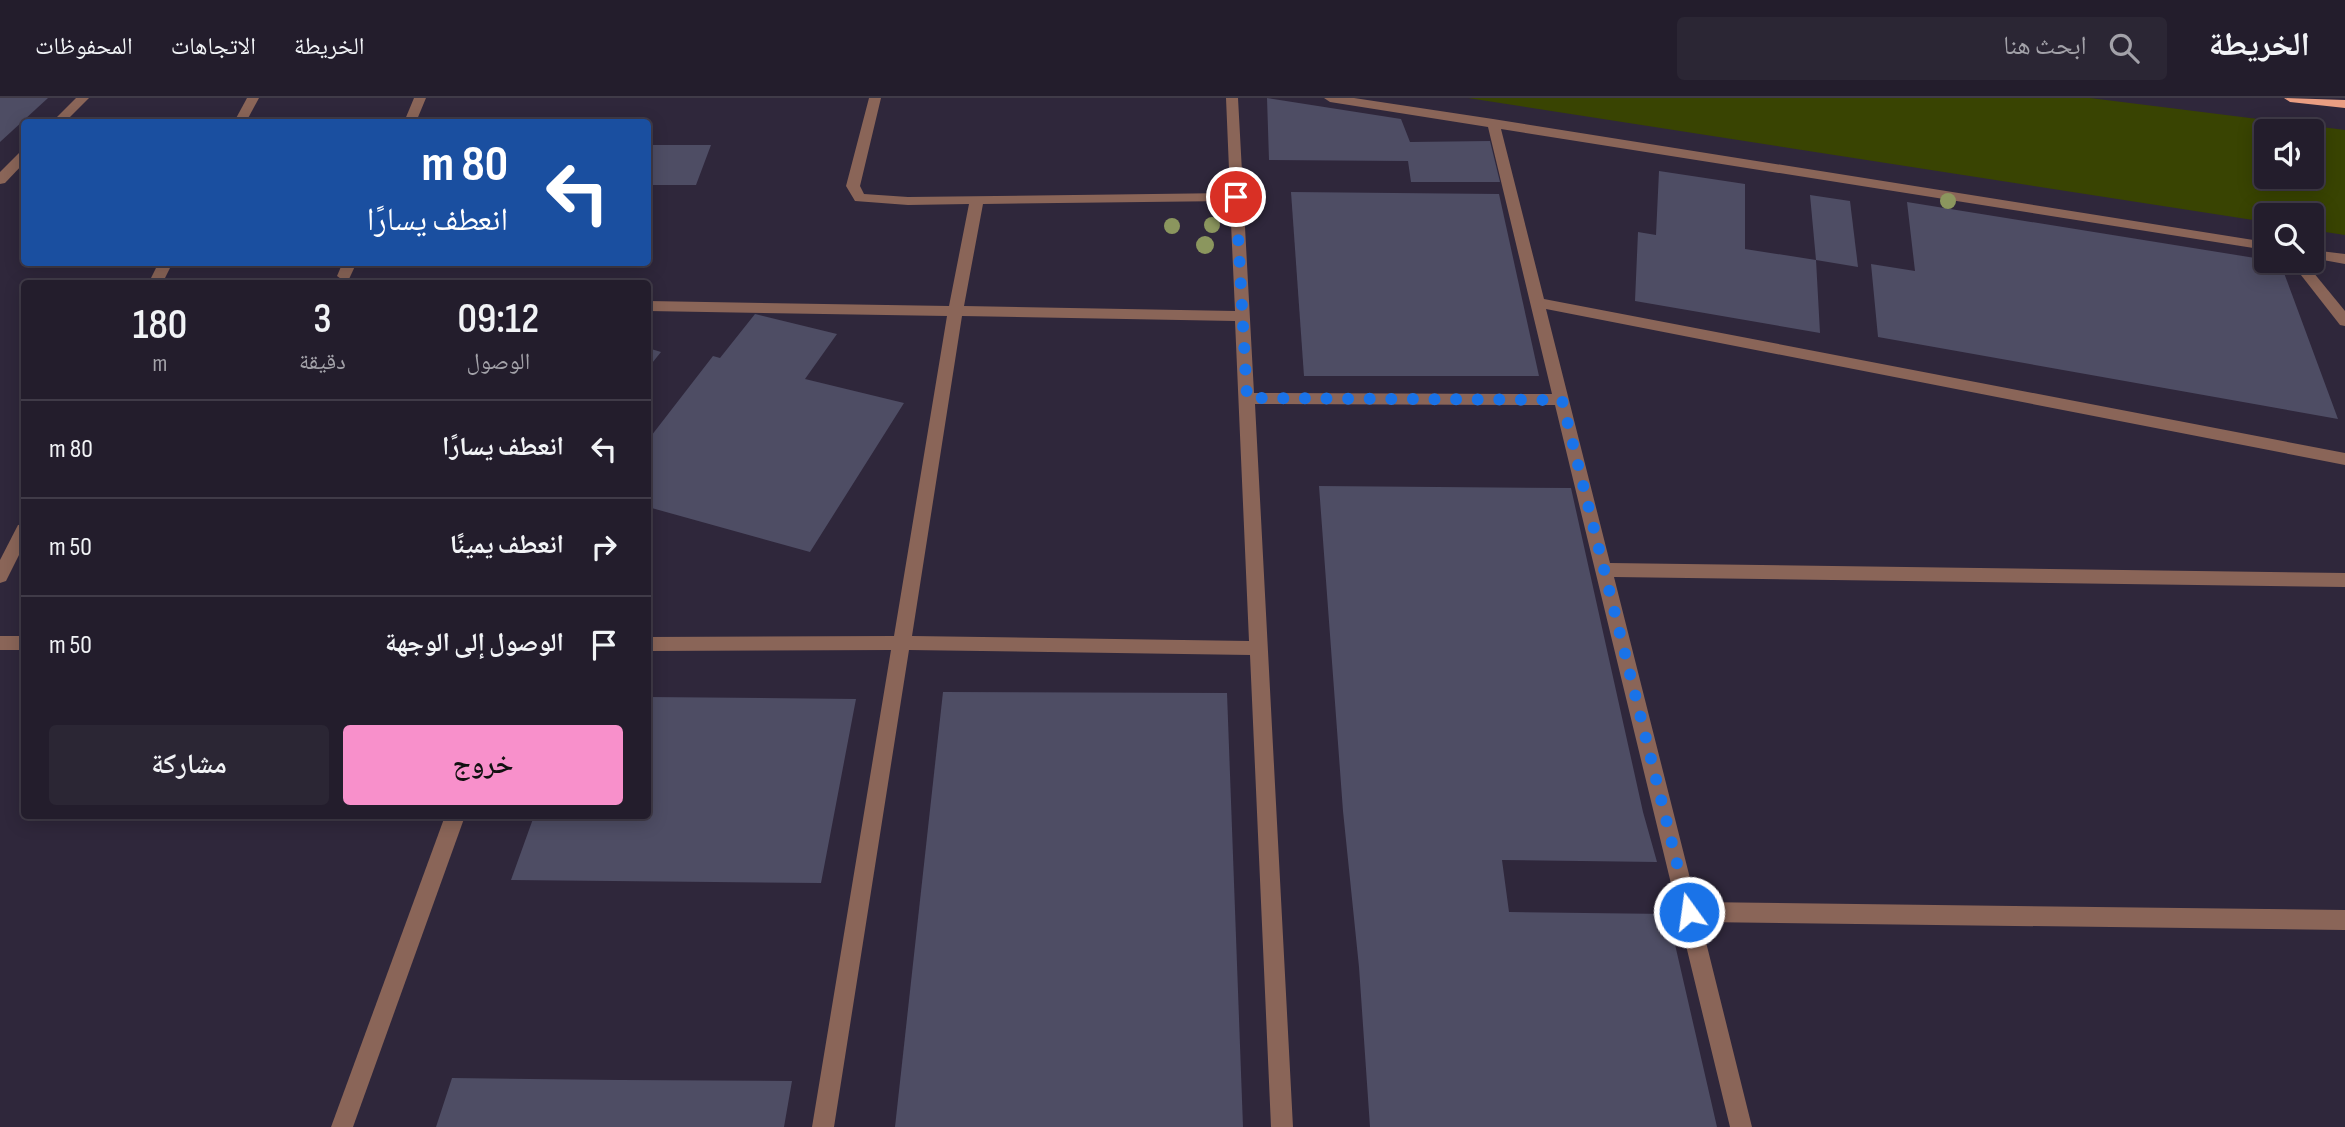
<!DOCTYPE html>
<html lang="ar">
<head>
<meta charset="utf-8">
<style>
  :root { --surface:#231d2c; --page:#2b2634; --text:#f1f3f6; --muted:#a3a2a9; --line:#403b48; --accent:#f890cb }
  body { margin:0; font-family:"Sofia Sans Condensed","Noto Naskh Arabic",sans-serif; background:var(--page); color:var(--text); direction:rtl; height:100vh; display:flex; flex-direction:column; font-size:26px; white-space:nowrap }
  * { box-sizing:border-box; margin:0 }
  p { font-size:23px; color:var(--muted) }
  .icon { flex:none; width:38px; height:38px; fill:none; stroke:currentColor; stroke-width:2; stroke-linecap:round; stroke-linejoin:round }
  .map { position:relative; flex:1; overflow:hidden; direction:ltr }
  .sheet { position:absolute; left:21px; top:182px; width:630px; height:539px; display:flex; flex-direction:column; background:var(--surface); border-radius:7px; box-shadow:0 4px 18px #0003,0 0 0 2px var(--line); direction:rtl }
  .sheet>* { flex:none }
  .top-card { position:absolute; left:21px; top:21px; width:630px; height:147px; border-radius:7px; box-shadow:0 4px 18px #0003,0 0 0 2px var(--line); direction:rtl; background:#1a4fa0; color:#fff; overflow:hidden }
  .tools { position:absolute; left:2254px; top:21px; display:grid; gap:14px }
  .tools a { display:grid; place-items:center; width:70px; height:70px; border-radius:7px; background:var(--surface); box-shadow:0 4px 18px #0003,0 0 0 2px var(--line); font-size:35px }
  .pin { position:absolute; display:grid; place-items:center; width:60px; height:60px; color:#fff; margin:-30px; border:4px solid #fff; border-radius:50%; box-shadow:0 2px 7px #0007 }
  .me { position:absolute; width:77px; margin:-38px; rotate:346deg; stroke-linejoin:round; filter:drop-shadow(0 0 5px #0008) }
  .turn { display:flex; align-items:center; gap:24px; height:147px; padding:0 28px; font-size:32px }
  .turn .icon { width:91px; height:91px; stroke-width:2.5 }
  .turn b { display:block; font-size:49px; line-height:60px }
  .eta { display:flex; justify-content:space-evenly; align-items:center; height:119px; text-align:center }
  .eta b { font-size:42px; font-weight:600; line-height:49px }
  .action { display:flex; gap:14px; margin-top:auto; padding:14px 28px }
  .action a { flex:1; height:80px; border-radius:7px; background:var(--accent); color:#111; font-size:28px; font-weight:600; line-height:80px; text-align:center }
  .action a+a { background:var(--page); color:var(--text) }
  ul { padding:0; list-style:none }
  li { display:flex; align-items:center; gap:21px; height:98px; padding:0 28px; border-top:2px solid var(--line) }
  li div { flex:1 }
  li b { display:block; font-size:26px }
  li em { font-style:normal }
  header { display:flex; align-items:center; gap:42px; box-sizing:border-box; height:98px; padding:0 35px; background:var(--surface); border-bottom:2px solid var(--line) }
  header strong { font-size:33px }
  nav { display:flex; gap:38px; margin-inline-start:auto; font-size:24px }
  .search { width:490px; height:63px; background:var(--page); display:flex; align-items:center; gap:18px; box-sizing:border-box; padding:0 24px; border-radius:7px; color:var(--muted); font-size:26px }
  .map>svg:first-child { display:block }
  .green { fill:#394402; fill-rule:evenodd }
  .building { fill:#4e4d64 }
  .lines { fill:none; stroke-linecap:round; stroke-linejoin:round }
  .minor { fill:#8a6558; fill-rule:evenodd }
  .major { fill:#ea9e82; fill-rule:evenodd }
  .tree { fill:#8b965e }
  .route { stroke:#1a73e8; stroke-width:12; stroke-dasharray:0 21.6 }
</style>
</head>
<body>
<header>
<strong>الخريطة</strong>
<div class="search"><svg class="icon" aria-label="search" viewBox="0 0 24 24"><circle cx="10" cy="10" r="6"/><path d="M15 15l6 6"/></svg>ابحث هنا</div>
<nav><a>الخريطة</a><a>الاتجاهات</a><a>المحفوظات</a></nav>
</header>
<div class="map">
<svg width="2345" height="1029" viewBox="0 0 2345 1029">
  <rect width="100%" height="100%" fill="#2f273b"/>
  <path class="green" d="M 1468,0 L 2090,0 L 2345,32 L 2345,137 L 2312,132 L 2312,117 L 2266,117 L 2266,124 ZM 2266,33 L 2312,33 L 2312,79 L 2266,79 Z"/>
  <g class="building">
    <path d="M 0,0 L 48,0 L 0,44 Z"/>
    <path d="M 1267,0 L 1401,21 L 1410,44 L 1490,43 L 1500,84 L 1411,84 L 1408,63 L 1269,62 Z"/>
    <path d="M 648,47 L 711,47 L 696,87 L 648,87 Z"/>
    <path d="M 1659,73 L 1745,86 L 1745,151 L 1816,162 L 1820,235 L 1635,203 L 1638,134 L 1656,137 Z"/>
    <path d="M 1291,94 L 1499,96 L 1539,278 L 1304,278 Z"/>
    <path d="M 1810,97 L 1850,103 L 1858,169 L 1816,162 Z"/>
    <path d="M 1907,104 L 2280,164 L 2338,321 L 1878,239 L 1871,166 L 1915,173 Z"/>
    <path d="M 755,216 L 837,236 L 805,281 L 904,305 L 810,454 L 648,409 L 648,342 L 713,258 L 720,260 Z"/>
    <path d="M 648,250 L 661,254 L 648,270 Z"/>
    <path d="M 1319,388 L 1571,390 L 1643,714 L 1657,764 L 1502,762 L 1509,814 L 1668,816 L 1717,1029 L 1370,1029 L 1359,869 L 1343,713 Z"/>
    <path d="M 943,594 L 1227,595 L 1243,1029 L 895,1029 Z"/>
    <path d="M 648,599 L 856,601 L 821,785 L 511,782 L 534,718 L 648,718 Z"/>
    <path d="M 452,980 L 620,982 L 792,983 L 784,1029 L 436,1029 Z"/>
  </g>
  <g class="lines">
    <g class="minor">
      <path d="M 76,0 L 89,0 L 65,24 L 52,24 Z"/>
      <path d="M 247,0 L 259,0 L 246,24 L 234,24 Z"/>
      <path d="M 414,0 L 426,0 L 416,24 L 404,24 Z"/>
      <path d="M 869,0 L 881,0 L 860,88 L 864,96 L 908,99 L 1230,95 L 1226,0 L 1238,0 L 1254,295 L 1552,296 L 1488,29 L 1330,4 L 1324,0 L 1354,0 L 1493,21 L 2266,144 L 2266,152 L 1501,31 L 1544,201 L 2345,355 L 2345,367 L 1546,211 L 1610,465 L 2345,475 L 2345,489 L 1614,479 L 1696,804 L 2345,812 L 2345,832 L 1701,824 L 1752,1029 L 1730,1029 L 1555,307 L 1255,306 L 1293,1029 L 1271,1029 L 1250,557 L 909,552 L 834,1029 L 812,1029 L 891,552 L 648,553 L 648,539 L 894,538 L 947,218 L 648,213 L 648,203 L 949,208 L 969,106 L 908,107 L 855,103 L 846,88 ZM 1230,103 L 1235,213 L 964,208 L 983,106 ZM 962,218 L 1235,223 L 1249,543 L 912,538 Z"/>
      <path d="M 24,54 L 24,65 L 5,85 L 0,86 L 0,74 L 19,55 Z"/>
      <path d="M 2312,152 L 2345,156 L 2345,166 L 2312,160 Z"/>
      <path d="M 2290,163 L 2304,163 L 2345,213 L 2345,228 L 2340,227 Z"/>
      <path d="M 159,164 L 173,164 L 162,186 L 148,186 Z"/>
      <path d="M 343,164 L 357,164 L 349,181 L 344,183 L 337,178 Z"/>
      <path d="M 24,426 L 24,447 L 6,483 L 0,485 L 0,462 L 18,427 Z"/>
      <rect x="0" y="538" width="24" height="14"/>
      <path d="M 445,718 L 465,718 L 353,1029 L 331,1029 Z"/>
    </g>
    <path class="major" d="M 2284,0 L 2345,2 L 2345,10 L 2290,4 Z"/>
  </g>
  <g class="tree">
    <circle cx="1948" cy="103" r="8"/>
    <circle cx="1212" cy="127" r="8"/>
    <circle cx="1172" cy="128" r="8"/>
    <circle cx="1205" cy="147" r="9"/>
  </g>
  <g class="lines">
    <path class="route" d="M 1236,99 L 1247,300 L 1562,302 L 1689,814"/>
  </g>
</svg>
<div class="tools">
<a><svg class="icon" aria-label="sound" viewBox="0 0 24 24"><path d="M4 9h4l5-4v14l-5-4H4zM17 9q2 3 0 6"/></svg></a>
<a><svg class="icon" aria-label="search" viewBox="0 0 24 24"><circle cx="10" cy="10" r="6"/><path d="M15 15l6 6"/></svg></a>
</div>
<div class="pin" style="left:1236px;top:99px;background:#d93025"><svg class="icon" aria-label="arrive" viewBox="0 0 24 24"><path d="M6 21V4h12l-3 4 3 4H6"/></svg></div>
<svg class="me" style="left:1689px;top:814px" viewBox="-20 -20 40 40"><circle r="17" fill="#1a73e8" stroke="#fff" stroke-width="3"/><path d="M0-11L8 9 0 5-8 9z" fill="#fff"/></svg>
<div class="top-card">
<div class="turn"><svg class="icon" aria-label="left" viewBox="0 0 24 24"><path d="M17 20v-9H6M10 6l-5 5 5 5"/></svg><div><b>80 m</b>انعطف يسارًا</div></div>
</div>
<section class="sheet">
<div class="eta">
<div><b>09:12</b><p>الوصول</p></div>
<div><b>3</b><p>دقيقة</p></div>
<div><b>180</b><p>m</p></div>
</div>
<ul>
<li><svg class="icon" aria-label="left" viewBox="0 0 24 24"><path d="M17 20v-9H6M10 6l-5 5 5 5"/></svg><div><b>انعطف يسارًا</b></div><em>80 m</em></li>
<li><svg class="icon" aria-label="right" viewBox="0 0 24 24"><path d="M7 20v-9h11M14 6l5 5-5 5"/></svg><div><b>انعطف يمينًا</b></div><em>50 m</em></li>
<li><svg class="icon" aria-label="arrive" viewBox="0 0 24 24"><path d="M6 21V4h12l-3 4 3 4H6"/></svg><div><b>الوصول إلى الوجهة</b></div><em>50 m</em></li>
</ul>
<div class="action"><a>خروج</a><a>مشاركة</a></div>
</section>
</div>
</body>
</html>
